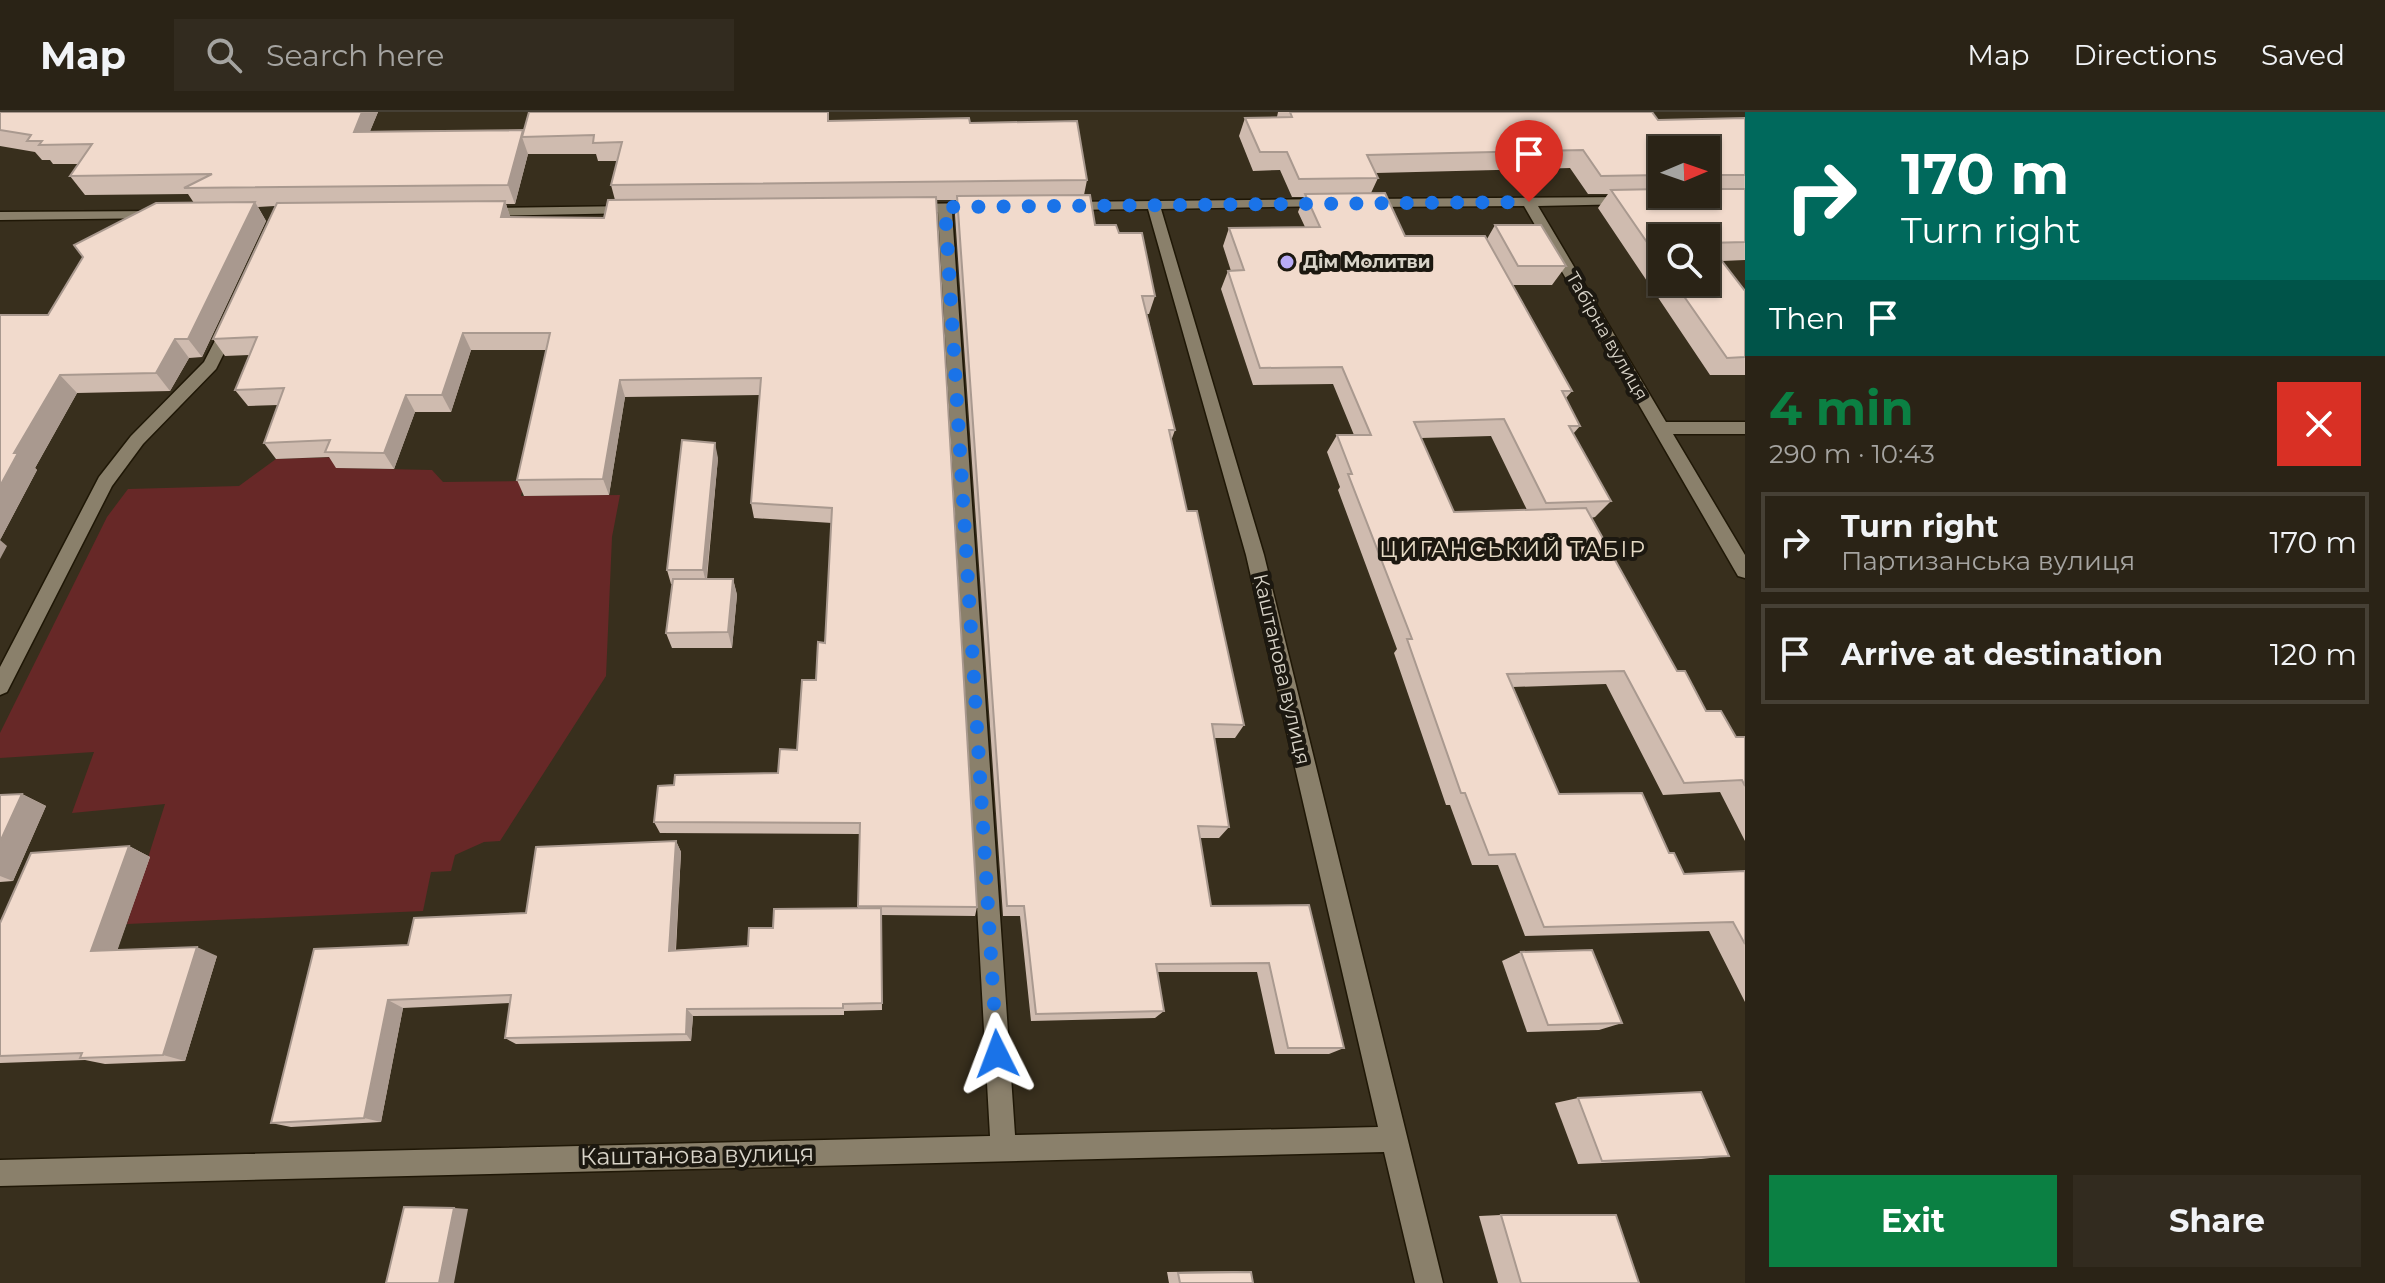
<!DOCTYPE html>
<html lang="en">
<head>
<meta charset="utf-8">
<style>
  :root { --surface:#2a2316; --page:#322b1f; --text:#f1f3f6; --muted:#a5a4a1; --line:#464035; --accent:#0b8043 }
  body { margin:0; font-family:Montserrat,sans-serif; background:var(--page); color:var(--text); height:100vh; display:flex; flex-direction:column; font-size:30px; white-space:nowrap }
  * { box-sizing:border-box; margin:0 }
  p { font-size:26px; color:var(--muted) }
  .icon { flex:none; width:44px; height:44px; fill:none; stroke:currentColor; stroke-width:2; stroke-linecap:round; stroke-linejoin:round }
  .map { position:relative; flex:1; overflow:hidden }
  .sheet { display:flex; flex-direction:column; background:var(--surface); width:640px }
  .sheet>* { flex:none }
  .guide { background:#00695c; color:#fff; overflow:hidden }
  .needle { width:52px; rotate:88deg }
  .buttons { position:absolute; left:1648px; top:24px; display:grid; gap:16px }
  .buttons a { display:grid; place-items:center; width:72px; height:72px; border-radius:0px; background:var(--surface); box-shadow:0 2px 6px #0004,0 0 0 2px var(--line); font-size:40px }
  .pin { position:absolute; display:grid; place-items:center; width:68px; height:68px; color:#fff; margin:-82px -34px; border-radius:50% 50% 50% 0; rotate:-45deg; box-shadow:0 0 8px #0007 }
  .pin .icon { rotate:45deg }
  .me { position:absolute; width:88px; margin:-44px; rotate:357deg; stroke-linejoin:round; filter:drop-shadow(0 0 6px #0008) }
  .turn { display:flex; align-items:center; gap:28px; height:168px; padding:0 24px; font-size:36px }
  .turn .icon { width:104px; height:104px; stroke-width:2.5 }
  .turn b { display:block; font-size:56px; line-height:68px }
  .then { display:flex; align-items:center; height:76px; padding:0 24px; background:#0003; gap:16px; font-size:30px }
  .round { display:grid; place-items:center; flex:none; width:84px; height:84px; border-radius:0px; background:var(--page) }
  .overview { display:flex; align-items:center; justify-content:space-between; height:136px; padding:0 24px }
  h1 { font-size:48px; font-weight:700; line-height:60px; color:var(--accent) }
  .action { display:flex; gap:16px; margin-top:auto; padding:16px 24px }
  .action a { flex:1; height:92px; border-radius:0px; background:var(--accent); color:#fff; font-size:32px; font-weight:700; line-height:92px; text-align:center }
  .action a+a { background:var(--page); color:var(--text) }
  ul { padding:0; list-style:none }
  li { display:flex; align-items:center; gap:24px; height:100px; margin:0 16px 12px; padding:0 8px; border:4px solid var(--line); border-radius:0px }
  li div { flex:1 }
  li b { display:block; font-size:30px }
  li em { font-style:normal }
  header { display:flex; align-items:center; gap:48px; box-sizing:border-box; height:112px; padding:0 40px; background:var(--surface); border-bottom:2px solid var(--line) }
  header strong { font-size:38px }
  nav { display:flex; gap:44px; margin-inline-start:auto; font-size:28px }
  .search { width:560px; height:72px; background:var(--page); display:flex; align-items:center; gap:20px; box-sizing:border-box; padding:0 28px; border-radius:0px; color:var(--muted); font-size:30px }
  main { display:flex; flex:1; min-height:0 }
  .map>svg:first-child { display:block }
  .green { fill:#672827 }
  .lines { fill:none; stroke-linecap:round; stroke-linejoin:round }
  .minor-casing { stroke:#1f1706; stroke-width:3 }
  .minor { fill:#8a806b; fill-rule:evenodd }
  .wall { fill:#cfbbaf; fill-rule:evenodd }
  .shaded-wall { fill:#a9998f }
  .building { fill:#f1dacc; stroke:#a9998f; stroke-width:2 }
  .route { stroke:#1a73e8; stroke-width:14; stroke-dasharray:0 25.2 }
  .poi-dot { fill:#b8abf7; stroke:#1c1810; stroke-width:3 }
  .labels { text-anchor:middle; stroke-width:8; stroke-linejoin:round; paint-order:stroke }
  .far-poi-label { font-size:18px; font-weight:bold; fill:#d9d4c9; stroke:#1c1810; text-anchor:start }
  .far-street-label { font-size:18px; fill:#d9d4c9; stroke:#1c1810 }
  .street-label { font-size:20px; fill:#d9d4c9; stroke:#1c1810 }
  .neighbourhood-label { font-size:22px; letter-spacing:2px; fill:#e6dbc5; stroke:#1c1810 }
  .near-street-label { font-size:24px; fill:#d9d4c9; stroke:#1c1810 }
</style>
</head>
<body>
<header>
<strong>Map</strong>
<div class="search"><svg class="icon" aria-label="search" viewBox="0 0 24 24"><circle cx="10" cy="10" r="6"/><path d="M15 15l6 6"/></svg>Search here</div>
<nav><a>Map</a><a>Directions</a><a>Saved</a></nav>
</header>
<main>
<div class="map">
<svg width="1745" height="1171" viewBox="0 0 1745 1171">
  <rect width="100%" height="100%" fill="#382f1d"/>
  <path class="green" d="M 341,345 L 337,356 L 432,358 L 443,370 L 524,369 L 521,384 L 620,383 L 612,425 L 606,564 L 500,729 L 484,730 L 455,743 L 451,759 L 431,760 L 423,799 L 127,812 L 165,692 L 72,701 L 94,640 L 0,646 L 0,621 L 107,405 L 128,377 L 239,374 L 276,347 Z"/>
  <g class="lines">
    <defs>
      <g id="minor">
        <path d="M 1628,85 L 1633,86 L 1633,92 L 1538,94 L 1666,310 L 1745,310 L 1745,322 L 1673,322 L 1745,443 L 1745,466 L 1738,464 L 1524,94 L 1364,95 L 1357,91 L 1364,87 Z"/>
        <path d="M 1328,87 L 1335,91 L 1333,94 L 1161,97 L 1264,443 L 1443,1171 L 1415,1171 L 1384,1040 L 0,1074 L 0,1048 L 990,1024 L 938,100 L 907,99 L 905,96 L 912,92 L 980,91 L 987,95 L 980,99 L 952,100 L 1015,1023 L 1378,1015 L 1246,443 L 1148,97 L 1064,98 L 1057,94 L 1064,90 Z"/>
        <path d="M 632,94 L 637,95 L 637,101 L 484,104 L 477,100 L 484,96 Z"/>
        <path d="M 160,99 L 165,100 L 165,106 L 0,108 L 0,100 Z"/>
        <path d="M 231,206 L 239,211 L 216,257 L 143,332 L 112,374 L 7,580 L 0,583 L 0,555 L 99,365 L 131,324 L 204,250 L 226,207 Z"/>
      </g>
    </defs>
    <use href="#minor" class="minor-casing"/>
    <use href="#minor" class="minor"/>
  </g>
  <g class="wall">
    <path d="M 0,0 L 378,0 L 370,19 L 523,18 L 828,9 L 970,11 L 1087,68 L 1084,83 L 1095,113 L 1119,121 L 1155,184 L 1149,202 L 1147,202 L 1175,318 L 1171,329 L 1187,399 L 1244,613 L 1235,626 L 1214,626 L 1229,715 L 1219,726 L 1200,726 L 1211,794 L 1309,793 L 1344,936 L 1329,942 L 1275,942 L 1257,860 L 1157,860 L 1164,899 L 1155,906 L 1031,909 L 1020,804 L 1003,804 L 955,103 L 956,88 L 936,88 L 977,795 L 975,804 L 881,803 L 882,898 L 844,899 L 844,903 L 693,904 L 691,929 L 516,932 L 505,926 L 510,891 L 403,896 L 381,1010 L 291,1015 L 271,1011 L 408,833 L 526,801 L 676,729 L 681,740 L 676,838 L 748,834 L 773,816 L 858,796 L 860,722 L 660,721 L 654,710 L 674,673 L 778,661 L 797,638 L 825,531 L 832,411 L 754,406 L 751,391 L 760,283 L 625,285 L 609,383 L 524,384 L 517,368 L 546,238 L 471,238 L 451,300 L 415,300 L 394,357 L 336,356 L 329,345 L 276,347 L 264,331 L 278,293 L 248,294 L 235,278 L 249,243 L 225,244 L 213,227 L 275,94 L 258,95 L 266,109 L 202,245 L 189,246 L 170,279 L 77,281 L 35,356 L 37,358 L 0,428 L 48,203 L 194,91 L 188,82 L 85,83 L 70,64 L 79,52 L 53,52 L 50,48 L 42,48 L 35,40 L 0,34 ZM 528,42 L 596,42 L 598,49 L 617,49 L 611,73 L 615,88 L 604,106 L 510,105 L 506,92 L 515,92 Z"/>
    <path d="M 1278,0 L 1652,0 L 1658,8 L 1745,6 L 1745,148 L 1722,149 L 1745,179 L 1745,263 L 1710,263 L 1598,96 L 1608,82 L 1588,82 L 1570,56 L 1376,61 L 1378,66 L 1371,81 L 1405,124 L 1487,127 L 1495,113 L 1566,154 L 1552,173 L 1513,173 L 1572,279 L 1566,286 L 1580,314 L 1573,322 L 1611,389 L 1595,405 L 1591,406 L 1677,559 L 1706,599 L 1736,625 L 1745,625 L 1745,729 L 1720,680 L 1663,683 L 1606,572 L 1513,575 L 1559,682 L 1669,741 L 1684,762 L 1745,759 L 1745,890 L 1709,819 L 1525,824 L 1498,753 L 1472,753 L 1450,693 L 1446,693 L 1394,541 L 1397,537 L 1338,378 L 1340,375 L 1327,340 L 1337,323 L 1354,323 L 1333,272 L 1253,273 L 1221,177 L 1228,159 L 1231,159 L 1223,134 L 1229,116 L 1305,115 L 1298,100 L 1304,85 L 1292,85 L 1280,58 L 1253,59 L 1239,24 L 1245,6 L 1277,5 ZM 1662,38 L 1706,38 L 1706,82 L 1662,82 ZM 1662,126 L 1706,170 L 1662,170 ZM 1491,324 L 1527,398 L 1454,400 L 1421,326 Z"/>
    <path d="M 718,346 L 707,467 L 733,467 L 737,483 L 732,536 L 672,536 L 666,521 L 673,472 L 671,472 L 667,458 Z"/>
    <path d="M 22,682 L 46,694 L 13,769 L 0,770 L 0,683 Z"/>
    <path d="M 129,734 L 150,745 L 117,838 L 217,844 L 185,949 L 105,952 L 85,948 L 0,951 L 0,811 Z"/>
    <path d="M 1521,840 L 1622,911 L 1599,918 L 1527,920 L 1502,849 Z"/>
    <path d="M 1578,986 L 1729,1044 L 1701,1047 L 1578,1052 L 1555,991 Z"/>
    <path d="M 1501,1103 L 1639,1171 L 1498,1171 L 1479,1104 Z"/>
    <path d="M 1238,1159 L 1251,1160 L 1253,1171 L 1169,1171 L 1167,1160 Z"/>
  </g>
  <g class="shaded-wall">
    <path d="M 362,0 L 378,0 L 362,39 L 354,20 Z"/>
    <path d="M 523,18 L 522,25 L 528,42 L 515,92 L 508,73 Z"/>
    <path d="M 505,89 L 511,107 L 501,105 Z"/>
    <path d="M 255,90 L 266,109 L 202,245 L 188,227 Z"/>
    <path d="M 463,221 L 471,238 L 451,300 L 442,283 Z"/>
    <path d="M 175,227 L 189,246 L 170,279 L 156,261 Z"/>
    <path d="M 60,263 L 77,281 L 35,356 L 37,358 L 0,428 L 0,374 L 14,341 Z"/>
    <path d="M 620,268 L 625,285 L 609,383 L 603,367 Z"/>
    <path d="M 406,283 L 415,300 L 394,357 L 384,341 Z"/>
    <path d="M 715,331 L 718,346 L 706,471 L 703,458 Z"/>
    <path d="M 0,428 L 7,434 L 0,447 Z"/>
    <path d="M 733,467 L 737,483 L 732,536 L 728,520 Z"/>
    <path d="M 22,682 L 46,694 L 13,769 L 0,764 L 0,730 Z"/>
    <path d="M 676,729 L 681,740 L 675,847 L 669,839 Z"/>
    <path d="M 129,734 L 150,745 L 114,848 L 91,839 Z"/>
    <path d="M 197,835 L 217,844 L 185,949 L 163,943 Z"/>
    <path d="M 388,888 L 403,896 L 381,1010 L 364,1006 Z"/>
    <path d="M 687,897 L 693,904 L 691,929 L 686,922 Z"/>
    <path d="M 454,1096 L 468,1097 L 454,1171 L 439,1171 Z"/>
  </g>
  <g class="building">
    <path d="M 0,0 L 362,0 L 354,20 L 523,18 L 508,73 L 184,76 L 212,62 L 70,64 L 92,32 L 39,33 L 42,29 L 27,29 L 31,23 L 0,18 Z"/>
    <path d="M 529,0 L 828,0 L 828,9 L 969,6 L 970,11 L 1077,9 L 1087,68 L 611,73 L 622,30 L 593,31 L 594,23 L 522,25 Z"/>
    <path d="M 1290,0 L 1652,0 L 1658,8 L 1745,6 L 1745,63 L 1706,63 L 1706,38 L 1662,38 L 1662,63 L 1601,64 L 1583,38 L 1367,43 L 1378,66 L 1299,67 L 1287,40 L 1260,40 L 1245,6 L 1292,5 Z"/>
    <path d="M 1662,77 L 1662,82 L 1706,82 L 1706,77 L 1745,77 L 1745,130 L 1708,131 L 1745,179 L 1745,245 L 1727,246 L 1674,170 L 1706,170 L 1706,126 L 1662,126 L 1662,152 L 1611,78 Z"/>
    <path d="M 1385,81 L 1405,124 L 1485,124 L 1572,279 L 1562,279 L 1580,314 L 1569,314 L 1611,389 L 1546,391 L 1504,307 L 1414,310 L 1454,400 L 1586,396 L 1677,559 L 1685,559 L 1706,599 L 1721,599 L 1736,625 L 1745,625 L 1745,674 L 1742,668 L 1684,671 L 1624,559 L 1507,562 L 1559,682 L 1642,681 L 1669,741 L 1674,741 L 1684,762 L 1745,759 L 1745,832 L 1733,810 L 1544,815 L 1515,742 L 1489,743 L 1465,681 L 1461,681 L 1407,527 L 1412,527 L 1348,362 L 1352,362 L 1337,323 L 1371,323 L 1342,255 L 1260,256 L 1228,159 L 1244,158 L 1229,116 L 1320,115 L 1305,82 Z"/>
    <path d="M 1090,83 L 1095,113 L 1116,113 L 1119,121 L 1142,121 L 1155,184 L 1142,184 L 1175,318 L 1169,318 L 1187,399 L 1197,399 L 1244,613 L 1212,612 L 1229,715 L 1198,714 L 1211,794 L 1309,793 L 1344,936 L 1288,936 L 1269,851 L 1156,852 L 1164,899 L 1036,902 L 1024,794 L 1007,794 L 957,84 Z"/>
    <path d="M 936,85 L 977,795 L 858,794 L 860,711 L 654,710 L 658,674 L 674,673 L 675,663 L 778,661 L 780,637 L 797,638 L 802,568 L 816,568 L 818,530 L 825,531 L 832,396 L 751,391 L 761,266 L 620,268 L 603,367 L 517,368 L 550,221 L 463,221 L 442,283 L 406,283 L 384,341 L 325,340 L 330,328 L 264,331 L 284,276 L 235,278 L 257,225 L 213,227 L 277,91 L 505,89 L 501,105 L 604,106 L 608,88 Z"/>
    <path d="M 255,90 L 188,227 L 175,227 L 156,261 L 60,263 L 14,341 L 18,341 L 0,374 L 0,203 L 48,203 L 83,145 L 74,133 L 156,91 Z"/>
    <path d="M 1495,113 L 1541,113 L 1566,154 L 1518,154 Z"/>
    <path d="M 682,328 L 715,331 L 703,458 L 667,458 Z"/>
    <path d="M 673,467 L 733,467 L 728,520 L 666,521 Z"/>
    <path d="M 22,682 L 0,730 L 0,683 Z"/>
    <path d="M 676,729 L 669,839 L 748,834 L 749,816 L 773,816 L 774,797 L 881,796 L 882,891 L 843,892 L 843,896 L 687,897 L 686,922 L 505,926 L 511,883 L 388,888 L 364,1006 L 271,1011 L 314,837 L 408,833 L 414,806 L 526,801 L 536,735 Z"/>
    <path d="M 129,734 L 91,839 L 197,835 L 163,943 L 80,946 L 82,941 L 0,944 L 0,811 L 31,741 Z"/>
    <path d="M 1592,838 L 1622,911 L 1548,913 L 1521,840 Z"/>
    <path d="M 1701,980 L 1729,1044 L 1602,1049 L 1578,986 Z"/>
    <path d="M 404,1095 L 454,1096 L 439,1171 L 386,1171 Z"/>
    <path d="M 1501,1103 L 1616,1103 L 1639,1171 L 1521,1171 Z"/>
    <path d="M 1251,1160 L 1253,1171 L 1180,1171 L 1178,1161 Z"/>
  </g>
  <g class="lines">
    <path class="route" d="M 997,942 L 945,95 L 1529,90"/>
  </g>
  <circle class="poi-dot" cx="1287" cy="150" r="8"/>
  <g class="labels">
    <g class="far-poi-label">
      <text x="1303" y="156">Дім Молитви</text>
    </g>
    <g class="far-street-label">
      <text transform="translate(1607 224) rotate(60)" y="6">Табірна вулиця</text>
    </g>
    <g class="street-label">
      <text transform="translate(1282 557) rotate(77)" y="7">Каштанова вулиця</text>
    </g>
    <g class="neighbourhood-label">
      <text x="1513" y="445">ЦИГАНСЬКИЙ ТАБІР</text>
    </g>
    <g class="near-street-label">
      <text transform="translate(697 1043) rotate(-1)" y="8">Каштанова вулиця</text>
    </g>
  </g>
</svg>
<div class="buttons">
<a><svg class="needle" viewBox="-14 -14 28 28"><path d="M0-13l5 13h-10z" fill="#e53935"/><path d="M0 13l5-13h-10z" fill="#a5a4a1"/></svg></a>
<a><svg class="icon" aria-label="search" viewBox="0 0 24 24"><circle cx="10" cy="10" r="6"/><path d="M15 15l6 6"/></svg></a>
</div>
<div class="pin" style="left:1529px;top:90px;background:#d93025"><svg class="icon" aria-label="arrive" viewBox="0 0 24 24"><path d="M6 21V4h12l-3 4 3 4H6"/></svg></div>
<svg class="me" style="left:997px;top:942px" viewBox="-20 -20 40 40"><path d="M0-17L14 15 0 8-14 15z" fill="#1a73e8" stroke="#fff" stroke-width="4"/></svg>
</div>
<section class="sheet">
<div class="guide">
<div class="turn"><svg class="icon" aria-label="right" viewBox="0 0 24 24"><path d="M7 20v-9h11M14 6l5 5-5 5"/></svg><div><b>170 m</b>Turn right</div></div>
<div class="then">Then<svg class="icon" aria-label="arrive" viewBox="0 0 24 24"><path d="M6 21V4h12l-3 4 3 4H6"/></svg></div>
</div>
<div class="overview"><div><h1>4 min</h1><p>290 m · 10:43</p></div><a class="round" style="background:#d93025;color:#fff"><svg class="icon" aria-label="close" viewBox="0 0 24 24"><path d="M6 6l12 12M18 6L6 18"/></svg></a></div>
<ul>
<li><svg class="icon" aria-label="right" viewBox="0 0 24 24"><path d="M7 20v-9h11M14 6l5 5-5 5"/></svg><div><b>Turn right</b><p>Партизанська вулиця</p></div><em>170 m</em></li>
<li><svg class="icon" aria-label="arrive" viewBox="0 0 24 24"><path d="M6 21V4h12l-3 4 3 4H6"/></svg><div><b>Arrive at destination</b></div><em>120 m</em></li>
</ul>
<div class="action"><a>Exit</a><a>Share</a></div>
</section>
</main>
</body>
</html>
